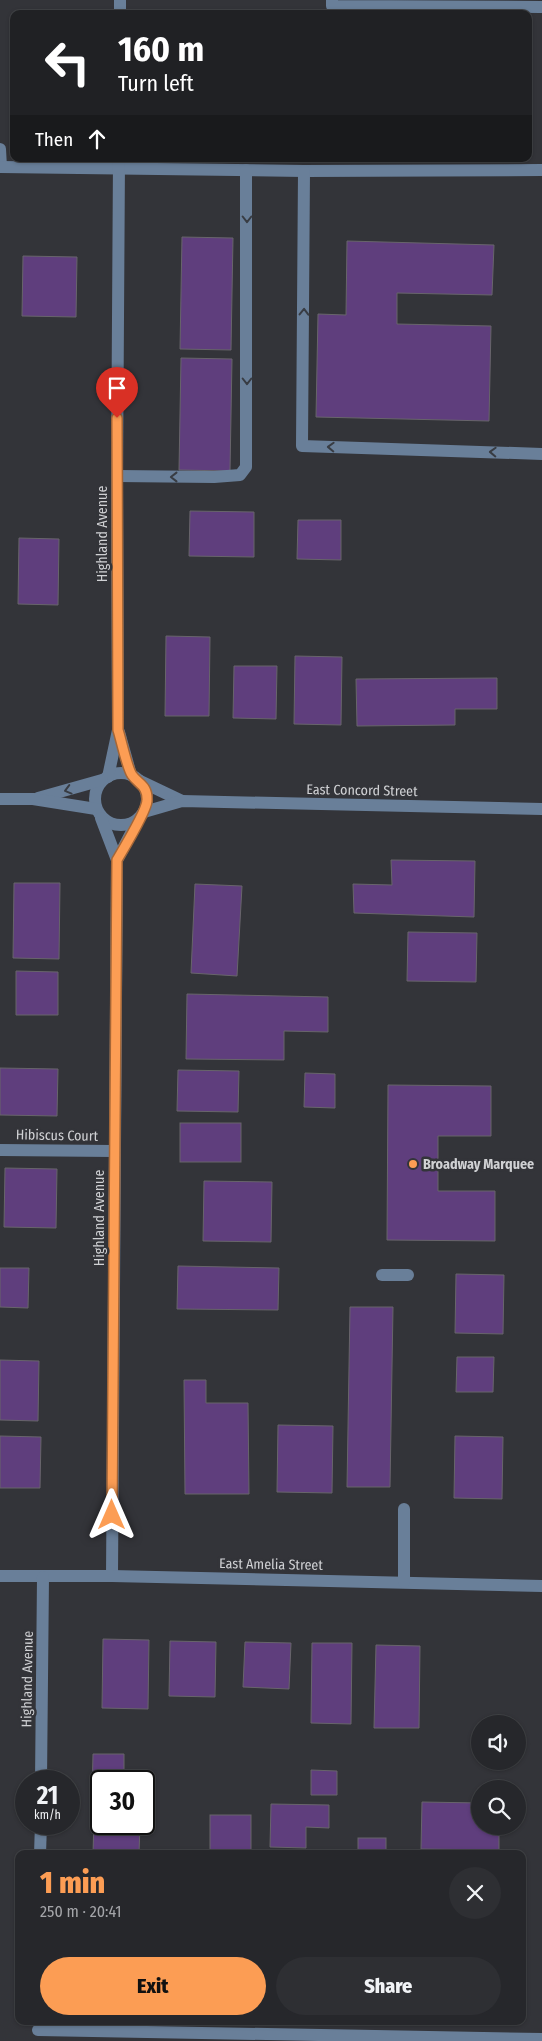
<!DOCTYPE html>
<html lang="en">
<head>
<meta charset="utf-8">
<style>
  :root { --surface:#26272b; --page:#2e2f33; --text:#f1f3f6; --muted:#a4a5a9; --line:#424447; --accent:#fc9d54 }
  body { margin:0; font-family:"Fira Sans Condensed",sans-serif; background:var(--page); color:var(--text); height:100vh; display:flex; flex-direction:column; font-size:19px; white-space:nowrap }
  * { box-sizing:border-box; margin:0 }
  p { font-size:16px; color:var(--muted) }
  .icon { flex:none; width:28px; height:28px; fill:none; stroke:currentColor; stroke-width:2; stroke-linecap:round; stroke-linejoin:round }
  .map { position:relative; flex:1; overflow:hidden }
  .details { position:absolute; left:15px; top:1850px; width:511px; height:175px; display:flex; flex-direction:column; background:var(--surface); border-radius:10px; box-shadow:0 1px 4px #0004,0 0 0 1px var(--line) }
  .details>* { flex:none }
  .top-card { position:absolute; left:10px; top:10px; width:522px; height:152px; border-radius:10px; box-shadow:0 1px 4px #0004,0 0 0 1px var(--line); background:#202124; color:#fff; overflow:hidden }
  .controls { position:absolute; left:471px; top:1715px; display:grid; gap:10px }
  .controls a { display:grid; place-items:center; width:55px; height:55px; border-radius:50%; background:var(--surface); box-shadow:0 1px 4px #0004,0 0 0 1px var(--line); font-size:25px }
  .speed { position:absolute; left:15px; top:1770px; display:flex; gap:10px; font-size:25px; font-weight:700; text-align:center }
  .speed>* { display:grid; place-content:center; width:65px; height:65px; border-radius:50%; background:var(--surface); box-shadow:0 1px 4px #0004,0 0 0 1px var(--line); line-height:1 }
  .speed small { font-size:12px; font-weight:400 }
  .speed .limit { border:2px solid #111; border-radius:8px; background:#fff; color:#111 }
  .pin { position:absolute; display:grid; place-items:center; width:42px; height:42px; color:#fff; margin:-51px -21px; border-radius:50% 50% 50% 0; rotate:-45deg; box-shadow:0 0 5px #0007 }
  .pin .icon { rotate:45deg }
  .me { position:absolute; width:55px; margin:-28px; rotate:0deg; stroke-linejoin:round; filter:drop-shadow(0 0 4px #0008) }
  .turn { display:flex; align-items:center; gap:18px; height:105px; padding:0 25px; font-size:22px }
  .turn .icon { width:65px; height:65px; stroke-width:2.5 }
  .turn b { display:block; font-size:35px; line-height:42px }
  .then { display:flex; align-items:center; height:48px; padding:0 25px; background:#0003; gap:10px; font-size:19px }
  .round { display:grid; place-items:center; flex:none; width:52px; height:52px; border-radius:26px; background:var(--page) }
  .head { display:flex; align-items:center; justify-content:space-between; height:85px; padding:0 25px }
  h1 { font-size:30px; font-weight:800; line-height:38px; color:var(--accent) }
  .primary-button { display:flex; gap:10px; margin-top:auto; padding:10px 25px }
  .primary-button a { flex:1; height:58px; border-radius:30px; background:var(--accent); color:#111; font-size:20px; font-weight:800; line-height:58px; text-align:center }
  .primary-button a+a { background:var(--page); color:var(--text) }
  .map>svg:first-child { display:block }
  .building { fill:#5f3e7d; stroke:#68656b }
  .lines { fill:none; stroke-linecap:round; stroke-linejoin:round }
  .minor { stroke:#697f99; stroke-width:12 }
  .oneway { stroke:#383c43 }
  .route-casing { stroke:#a46637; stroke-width:12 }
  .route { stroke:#fc9d54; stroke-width:9 }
  .poi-dot { fill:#fc9d54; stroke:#333439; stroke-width:2 }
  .labels { text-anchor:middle; stroke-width:5; stroke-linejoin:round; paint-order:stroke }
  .street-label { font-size:14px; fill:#d0d1d4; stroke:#333439 }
  .poi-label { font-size:14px; font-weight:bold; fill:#d0d1d4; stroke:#333439; text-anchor:start }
</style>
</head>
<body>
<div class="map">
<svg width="542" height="2041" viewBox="0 0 542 2041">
  <rect width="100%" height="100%" fill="#333439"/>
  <g class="building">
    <path d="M 182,237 L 233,238 L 231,350 L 180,349 Z"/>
    <path d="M 347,241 L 494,245 L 492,295 L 397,293 L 397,324 L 491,326 L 489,421 L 316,417 L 318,314 L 346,315 Z"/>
    <path d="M 23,256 L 77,257 L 76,317 L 22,316 Z"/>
    <path d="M 181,358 L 232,359 L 230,471 L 179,470 Z"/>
    <path d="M 190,511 L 254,512 L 254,557 L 189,556 Z"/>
    <path d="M 298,520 L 341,520 L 341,560 L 297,559 Z"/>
    <path d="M 19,538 L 59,539 L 58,605 L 18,604 Z"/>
    <path d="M 166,636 L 210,637 L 209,716 L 165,716 Z"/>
    <path d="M 295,656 L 342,657 L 341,725 L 294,724 Z"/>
    <path d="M 234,666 L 277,666 L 276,719 L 233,718 Z"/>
    <path d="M 497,678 L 497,709 L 455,709 L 455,725 L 357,726 L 356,679 Z"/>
    <path d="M 391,860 L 475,861 L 474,917 L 354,913 L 353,884 L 392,885 Z"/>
    <path d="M 14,883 L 60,883 L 59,959 L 13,958 Z"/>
    <path d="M 195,884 L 242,886 L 237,976 L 191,973 Z"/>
    <path d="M 408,932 L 477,933 L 476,982 L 407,981 Z"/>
    <path d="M 16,971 L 58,972 L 58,1015 L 16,1015 Z"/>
    <path d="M 187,994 L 328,997 L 328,1032 L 284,1031 L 284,1060 L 186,1059 Z"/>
    <path d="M 0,1068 L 58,1069 L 57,1116 L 0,1115 Z"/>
    <path d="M 178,1070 L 239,1071 L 238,1112 L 177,1111 Z"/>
    <path d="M 305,1073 L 335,1074 L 335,1108 L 304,1107 Z"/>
    <path d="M 388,1085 L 491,1086 L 491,1136 L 438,1136 L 438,1191 L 495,1191 L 495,1241 L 387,1240 Z"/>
    <rect x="180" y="1123" width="61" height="39"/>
    <path d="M 5,1168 L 57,1169 L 56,1228 L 4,1227 Z"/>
    <path d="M 204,1181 L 272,1182 L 271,1242 L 203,1241 Z"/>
    <path d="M 178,1266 L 279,1268 L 278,1310 L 177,1309 Z"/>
    <path d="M 0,1268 L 29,1268 L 28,1308 L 0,1307 Z"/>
    <path d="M 456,1274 L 504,1275 L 503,1334 L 455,1333 Z"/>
    <path d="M 350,1307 L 393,1307 L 390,1487 L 347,1487 Z"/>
    <path d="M 457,1357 L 494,1357 L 493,1392 L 456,1392 Z"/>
    <path d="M 0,1360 L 39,1361 L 38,1421 L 0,1420 Z"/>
    <path d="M 184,1380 L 206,1380 L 206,1403 L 248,1403 L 249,1494 L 185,1494 Z"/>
    <path d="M 278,1425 L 333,1426 L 332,1493 L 277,1492 Z"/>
    <path d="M 0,1436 L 41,1437 L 40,1488 L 0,1488 Z"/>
    <path d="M 455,1436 L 503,1437 L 502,1499 L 454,1498 Z"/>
    <path d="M 103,1639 L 149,1640 L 148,1709 L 102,1708 Z"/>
    <path d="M 170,1641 L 216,1642 L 215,1697 L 169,1696 Z"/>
    <path d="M 245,1642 L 291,1643 L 289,1689 L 243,1687 Z"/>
    <path d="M 312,1643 L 352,1643 L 351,1724 L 311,1723 Z"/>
    <path d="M 376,1645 L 420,1646 L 419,1728 L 374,1728 Z"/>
    <path d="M 93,1754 L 124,1754 L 124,1781 L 101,1781 L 101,1796 L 92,1796 Z"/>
    <path d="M 311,1770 L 337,1771 L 337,1795 L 311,1795 Z"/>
    <path d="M 422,1802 L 480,1803 L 480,1826 L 499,1826 L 499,1850 L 421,1849 Z"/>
    <path d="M 271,1804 L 329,1805 L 329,1828 L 306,1827 L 306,1848 L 270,1847 Z"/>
    <rect x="210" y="1815" width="41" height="39"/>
    <path d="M 94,1817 L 101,1817 L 101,1824 L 140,1824 L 139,1854 L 93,1854 Z"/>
    <rect x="358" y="1838" width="28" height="16"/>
  </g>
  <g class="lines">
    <g class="minor">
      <path d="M 332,0 L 332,6 L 542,7"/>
      <path d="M 120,14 L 120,0"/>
      <path d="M 0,149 L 1,167"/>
      <path d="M 0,167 L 304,171 L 542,170"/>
      <path d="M 304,171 L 302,446 L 542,454"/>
      <path d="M 117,476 L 214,477 L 240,475 L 246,467 L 246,170"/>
      <path d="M 119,732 L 131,775"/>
      <circle cx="121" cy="799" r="26"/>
      <path d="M 108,777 L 118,730 L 117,476 L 119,159"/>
      <path d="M 140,781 L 182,801"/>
      <path d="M 38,798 L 102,780"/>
      <path d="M 0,799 L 33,799 L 96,809"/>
      <path d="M 144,812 L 182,801 L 542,809"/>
      <path d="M 101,818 L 117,860 L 112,1576"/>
      <path d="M 117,860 L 139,818"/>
      <path d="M 0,1150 L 114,1151"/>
      <path d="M 382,1275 L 408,1275"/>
      <path d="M 0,1576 L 112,1576 L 542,1586"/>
      <path d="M 404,1582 L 404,1509"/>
      <path d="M 41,1781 L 43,1577"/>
      <path d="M 40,1854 L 41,1824"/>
      <path d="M 38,2030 L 542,2039"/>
    </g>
  </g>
  <defs><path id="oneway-chevron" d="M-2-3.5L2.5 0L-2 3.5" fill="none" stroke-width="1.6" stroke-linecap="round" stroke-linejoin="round" transform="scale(1.25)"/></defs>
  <g class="oneway">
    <use href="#oneway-chevron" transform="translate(247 219) rotate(90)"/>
    <use href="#oneway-chevron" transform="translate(304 312) rotate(-89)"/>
    <use href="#oneway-chevron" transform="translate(247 381) rotate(90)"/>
    <use href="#oneway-chevron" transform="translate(331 447) rotate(-178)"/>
    <use href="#oneway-chevron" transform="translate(493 452) rotate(-178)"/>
    <use href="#oneway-chevron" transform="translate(174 477) rotate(-180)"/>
    <use href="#oneway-chevron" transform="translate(68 790) rotate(165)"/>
  </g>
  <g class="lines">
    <defs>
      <path id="route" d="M 112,1515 L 117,860 C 124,848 146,812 147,801 C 148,785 138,784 132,775 C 127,768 121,739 118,730 L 117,418"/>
    </defs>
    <use href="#route" class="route-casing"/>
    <use href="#route" class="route"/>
  </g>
  <circle class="poi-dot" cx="413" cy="1164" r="5"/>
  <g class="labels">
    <g class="street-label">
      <text transform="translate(102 534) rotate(-90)" y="5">Highland Avenue</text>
      <text transform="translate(362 790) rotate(1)" y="5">East Concord Street</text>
      <text transform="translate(57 1135) rotate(1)" y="5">Hibiscus Court</text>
      <text transform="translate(99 1218) rotate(-90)" y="5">Highland Avenue</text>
      <text transform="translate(271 1564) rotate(1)" y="5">East Amelia Street</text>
      <text transform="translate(27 1679) rotate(-89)" y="5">Highland Avenue</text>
    </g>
    <g class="poi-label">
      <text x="423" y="1169">Broadway Marquee</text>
    </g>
  </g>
</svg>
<div class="controls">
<a><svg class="icon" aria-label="sound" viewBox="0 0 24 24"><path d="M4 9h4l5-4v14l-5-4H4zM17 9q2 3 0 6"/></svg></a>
<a><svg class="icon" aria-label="search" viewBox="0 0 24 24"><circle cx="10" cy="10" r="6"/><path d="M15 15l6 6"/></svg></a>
</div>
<div class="speed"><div>21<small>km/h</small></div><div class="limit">30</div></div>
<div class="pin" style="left:117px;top:418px;background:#d93025"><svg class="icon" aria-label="arrive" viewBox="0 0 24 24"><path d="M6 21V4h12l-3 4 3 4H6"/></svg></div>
<svg class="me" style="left:112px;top:1515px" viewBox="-20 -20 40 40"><path d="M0-17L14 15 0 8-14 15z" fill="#fc9d54" stroke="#fff" stroke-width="4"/></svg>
<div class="top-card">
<div class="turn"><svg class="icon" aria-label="left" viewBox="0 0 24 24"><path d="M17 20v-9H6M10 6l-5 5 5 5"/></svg><div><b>160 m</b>Turn left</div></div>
<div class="then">Then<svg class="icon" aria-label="ahead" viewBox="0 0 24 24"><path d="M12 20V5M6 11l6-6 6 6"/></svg></div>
</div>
<section class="details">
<div class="head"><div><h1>1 min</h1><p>250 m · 20:41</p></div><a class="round"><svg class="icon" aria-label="close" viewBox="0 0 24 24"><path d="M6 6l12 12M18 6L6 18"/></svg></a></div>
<div class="primary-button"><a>Exit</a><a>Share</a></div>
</section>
</div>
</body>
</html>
